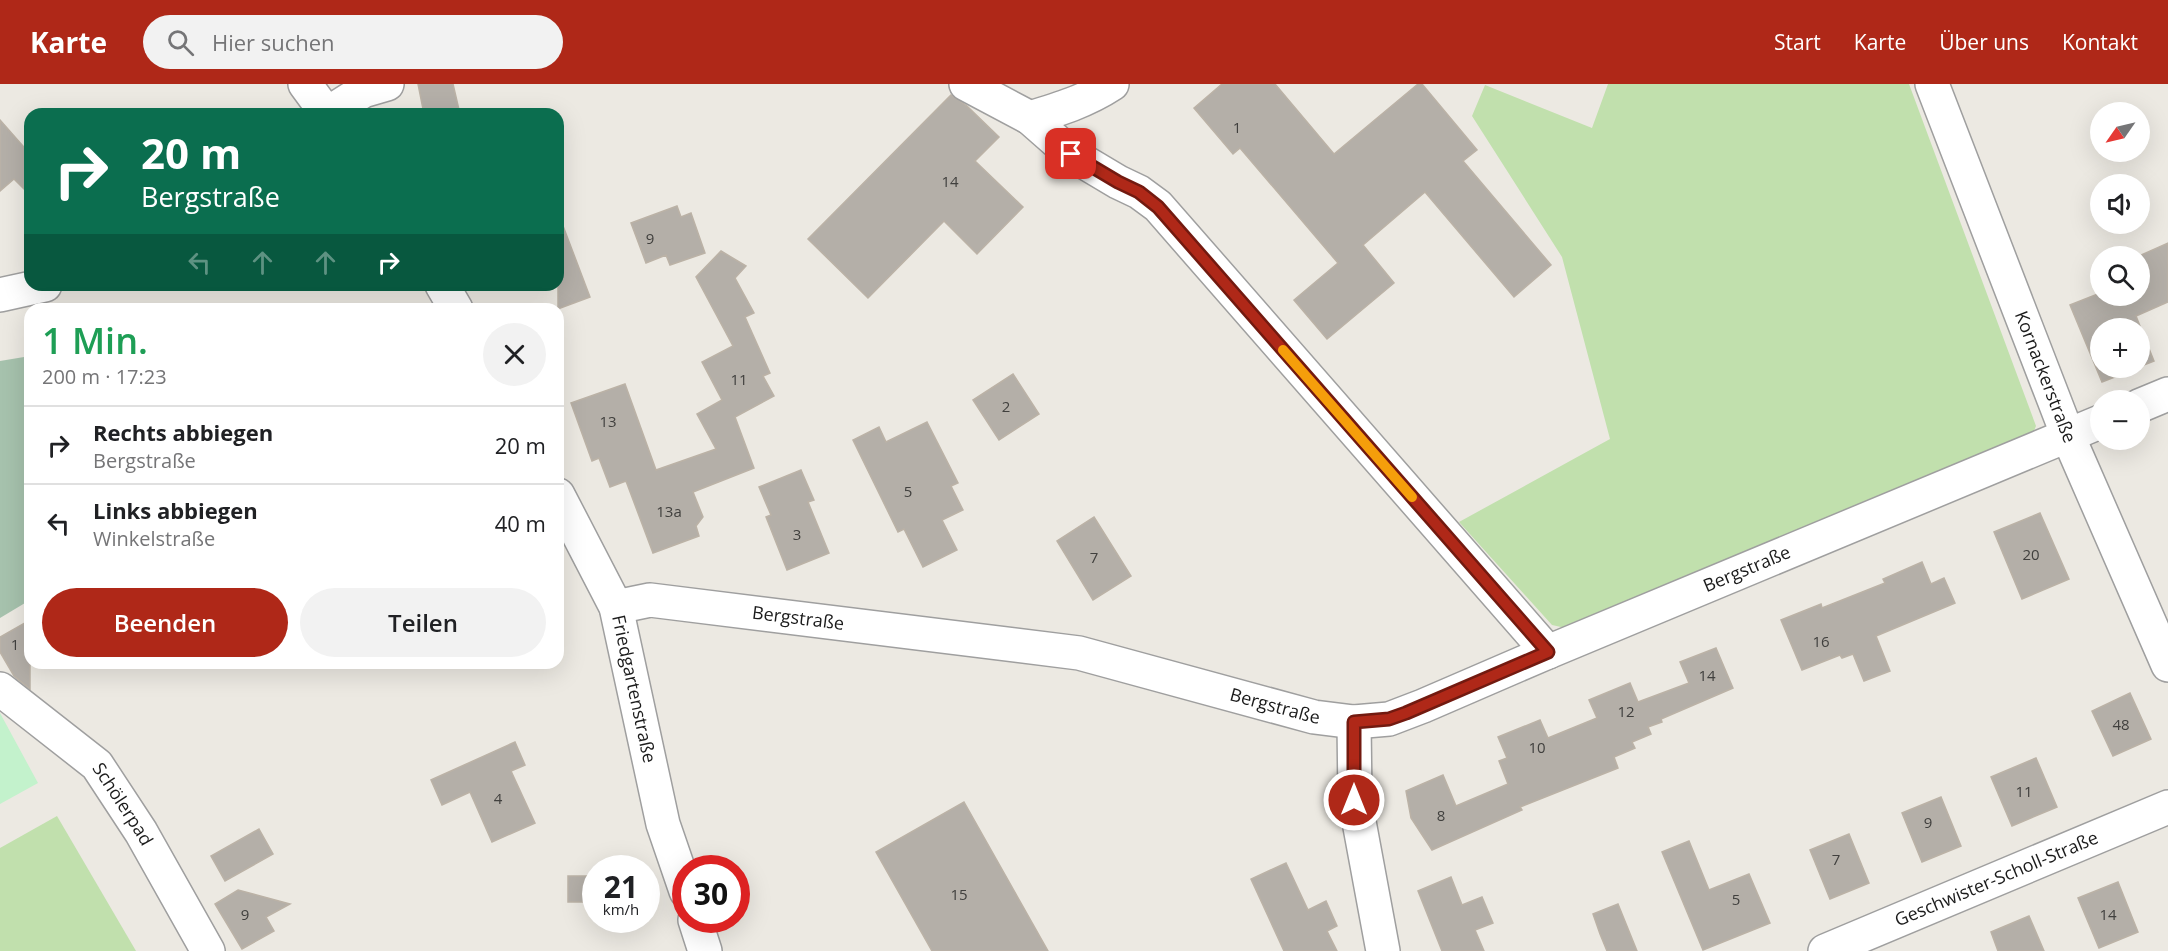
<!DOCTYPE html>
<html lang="de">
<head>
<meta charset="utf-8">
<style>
  :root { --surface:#fff; --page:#f2f2f2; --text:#202124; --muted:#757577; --line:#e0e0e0; --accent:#af2818 }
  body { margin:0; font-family:"Open Sans",sans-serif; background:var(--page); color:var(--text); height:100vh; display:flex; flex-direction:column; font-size:22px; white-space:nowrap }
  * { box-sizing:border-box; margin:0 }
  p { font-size:20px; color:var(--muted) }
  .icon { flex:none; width:33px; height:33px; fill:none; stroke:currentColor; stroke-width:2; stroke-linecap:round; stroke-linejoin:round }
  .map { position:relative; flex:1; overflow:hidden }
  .panel { position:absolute; left:24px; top:219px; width:540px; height:366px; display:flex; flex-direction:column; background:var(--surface); border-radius:18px; box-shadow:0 6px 24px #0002 }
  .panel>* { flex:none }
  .top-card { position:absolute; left:24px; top:24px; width:540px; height:183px; border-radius:18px; box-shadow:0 6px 24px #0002; background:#0b6e4f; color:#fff; overflow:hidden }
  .needle { width:39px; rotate:236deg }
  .buttons { position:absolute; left:2090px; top:18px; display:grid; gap:12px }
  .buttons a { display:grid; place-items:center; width:60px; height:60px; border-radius:50%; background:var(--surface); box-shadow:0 6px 24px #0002; font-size:30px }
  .speed { position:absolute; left:582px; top:771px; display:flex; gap:12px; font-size:30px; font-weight:700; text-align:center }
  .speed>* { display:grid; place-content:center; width:78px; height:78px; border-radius:50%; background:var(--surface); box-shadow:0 6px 24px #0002; line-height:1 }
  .speed small { font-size:15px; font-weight:400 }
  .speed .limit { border:9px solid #d22; background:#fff; color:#111 }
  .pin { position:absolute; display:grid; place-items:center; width:51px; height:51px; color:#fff; margin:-26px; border-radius:12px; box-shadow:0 3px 9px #0006 }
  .me { position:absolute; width:66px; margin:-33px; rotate:0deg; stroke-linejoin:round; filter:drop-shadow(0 0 4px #0008) }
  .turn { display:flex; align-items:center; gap:21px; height:126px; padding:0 18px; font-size:27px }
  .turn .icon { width:78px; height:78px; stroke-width:2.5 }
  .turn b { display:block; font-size:42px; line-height:51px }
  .lanes { display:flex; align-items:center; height:57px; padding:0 18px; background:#0003; justify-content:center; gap:30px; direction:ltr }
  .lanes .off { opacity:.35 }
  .round { display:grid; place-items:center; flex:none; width:63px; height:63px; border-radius:32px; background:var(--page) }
  .head { display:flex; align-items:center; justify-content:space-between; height:102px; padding:0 18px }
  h1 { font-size:36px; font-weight:600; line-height:45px; color:#1e9e55 }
  .cta { display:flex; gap:12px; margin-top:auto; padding:12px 18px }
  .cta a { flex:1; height:69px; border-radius:36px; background:var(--accent); color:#fff; font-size:24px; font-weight:600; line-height:69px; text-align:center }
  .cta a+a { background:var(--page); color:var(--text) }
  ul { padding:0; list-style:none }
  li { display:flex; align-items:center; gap:18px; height:78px; padding:0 18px; border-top:2px solid var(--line) }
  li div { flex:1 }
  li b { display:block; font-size:22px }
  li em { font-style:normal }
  header { display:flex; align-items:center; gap:36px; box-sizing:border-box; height:84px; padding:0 30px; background:var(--accent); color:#fff }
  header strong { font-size:28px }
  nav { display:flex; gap:33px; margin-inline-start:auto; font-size:21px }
  .search { width:420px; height:54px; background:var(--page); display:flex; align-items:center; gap:15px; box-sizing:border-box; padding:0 21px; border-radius:33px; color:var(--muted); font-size:22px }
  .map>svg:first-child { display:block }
  .grass { fill:#c1e0ad }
  .cemetery { fill:#a6c2ad }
  .park { fill:#c3f2cc }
  .building { fill:#b4afa8; stroke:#bbb2a6; stroke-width:1.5 }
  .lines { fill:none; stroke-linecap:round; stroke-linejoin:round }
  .minor-casing { stroke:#9f9f9f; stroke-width:36 }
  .minor { stroke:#fff; stroke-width:33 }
  .route-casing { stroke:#721a10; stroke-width:15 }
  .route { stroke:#af2818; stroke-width:10 }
  .slow { stroke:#f59e0b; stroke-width:10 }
  .labels { text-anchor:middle; stroke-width:6; stroke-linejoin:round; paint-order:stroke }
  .number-label { font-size:15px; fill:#41403e }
  .street-label { font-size:18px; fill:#1b1b1b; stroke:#fff }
</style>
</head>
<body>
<header>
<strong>Karte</strong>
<div class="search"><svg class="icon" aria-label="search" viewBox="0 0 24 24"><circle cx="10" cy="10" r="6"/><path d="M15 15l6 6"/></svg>Hier suchen</div>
<nav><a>Start</a><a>Karte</a><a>Über uns</a><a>Kontakt</a></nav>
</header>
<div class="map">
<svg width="2168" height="867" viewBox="0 0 2168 867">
  <rect width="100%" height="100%" fill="#ece9e2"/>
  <g class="grass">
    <path d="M 1608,0 L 1909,0 L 2036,342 L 2031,354 L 1570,545 L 1552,541 L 1459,438 L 1610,355 L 1562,173 L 1472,32 L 1485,1 L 1592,44 Z"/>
    <path d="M 57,732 L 136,867 L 0,867 L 0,764 Z"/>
  </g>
  <path class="cemetery" d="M 30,272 L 30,516 L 0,534 L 0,277 Z"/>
  <path class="park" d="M 0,629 L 38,699 L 0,720 Z"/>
  <g class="building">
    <path d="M 418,0 L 453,0 L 460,30 L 424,30 Z"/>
    <path d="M 1222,0 L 1275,0 L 1334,70 L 1418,0 L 1422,0 L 1477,66 L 1463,77 L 1551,181 L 1514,213 L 1425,108 L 1363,161 L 1394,199 L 1327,255 L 1294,216 L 1338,179 L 1240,64 L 1233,70 L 1194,24 Z"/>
    <path d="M 951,11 L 967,22 L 999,53 L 975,77 L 1023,123 L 977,170 L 944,137 L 868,214 L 808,155 Z"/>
    <path d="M 0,36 L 30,70 L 30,111 L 14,95 L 0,107 Z"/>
    <path d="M 677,122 L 681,133 L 691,129 L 705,169 L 670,181 L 666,171 L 646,179 L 631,139 Z"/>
    <path d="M 558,134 L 560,134 L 590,213 L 558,225 Z"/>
    <path d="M 2168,159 L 2168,218 L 2136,232 L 2154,277 L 2139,283 L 2139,244 L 2100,244 L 2100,284 L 2138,284 L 2102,298 L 2070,221 L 2100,209 L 2100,212 L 2139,212 L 2139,172 Z"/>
    <path d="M 721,167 L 746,182 L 735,194 L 754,229 L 745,233 L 770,289 L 763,292 L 774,312 L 735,333 L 754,384 L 693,408 L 703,433 L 696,442 L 699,452 L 653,469 L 626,397 L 610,403 L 599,374 L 592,377 L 571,319 L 625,300 L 656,386 L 716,365 L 697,330 L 722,316 L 702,278 L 733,262 L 696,193 Z"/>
    <path d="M 1013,290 L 1039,330 L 999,356 L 973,316 Z"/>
    <path d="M 927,338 L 958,399 L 951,402 L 963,426 L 942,436 L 957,466 L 923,483 L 904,445 L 898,448 L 853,356 L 879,343 L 886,358 Z"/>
    <path d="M 801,386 L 814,416 L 808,418 L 829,469 L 787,486 L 766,433 L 771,431 L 759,403 Z"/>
    <path d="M 2040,429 L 2069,495 L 2022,515 L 1994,448 Z"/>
    <path d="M 1094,433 L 1131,492 L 1093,516 L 1057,457 Z"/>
    <path d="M 1922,478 L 1931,500 L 1944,494 L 1955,519 L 1876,552 L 1890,587 L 1864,597 L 1853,570 L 1842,574 L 1840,571 L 1802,586 L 1781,536 L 1821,520 L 1822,524 L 1885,499 L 1883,495 Z"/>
    <path d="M 30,536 L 30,605 L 14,592 L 0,568 L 0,553 Z"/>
    <path d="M 1716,564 L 1733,604 L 1661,635 L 1662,638 L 1648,643 L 1651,650 L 1632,658 L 1635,664 L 1614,673 L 1618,684 L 1520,723 L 1522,726 L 1432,766 L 1411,734 L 1406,707 L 1443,691 L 1456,722 L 1508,700 L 1499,677 L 1507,674 L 1498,653 L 1540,636 L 1548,654 L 1597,634 L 1589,616 L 1630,599 L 1638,618 L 1689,599 L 1680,578 Z"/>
    <path d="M 2130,609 L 2151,655 L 2113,672 L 2092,627 Z"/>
    <path d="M 515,658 L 525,681 L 511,687 L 535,739 L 492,758 L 470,708 L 442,721 L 431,696 Z"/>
    <path d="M 2036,674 L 2057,723 L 2012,742 L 1991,693 Z"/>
    <path d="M 1941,713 L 1961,762 L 1922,778 L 1902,729 Z"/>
    <path d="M 964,718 L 1048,867 L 932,867 L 876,768 Z"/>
    <path d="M 259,745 L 273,770 L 225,797 L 211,772 Z"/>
    <path d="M 1849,750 L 1869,799 L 1830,815 L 1810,766 Z"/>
    <path d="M 1689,757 L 1709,806 L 1749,790 L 1770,839 L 1703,866 L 1662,768 Z"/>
    <path d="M 1286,779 L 1308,826 L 1326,817 L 1337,842 L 1327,847 L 1337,867 L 1284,867 L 1251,795 Z"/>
    <rect x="568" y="792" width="28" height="26"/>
    <path d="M 1451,793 L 1462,821 L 1482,813 L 1493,839 L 1475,846 L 1484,867 L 1442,867 L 1418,807 Z"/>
    <path d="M 2118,798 L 2138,848 L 2099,864 L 2078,814 Z"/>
    <path d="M 238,806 L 290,820 L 266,833 L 274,847 L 242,865 L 215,820 Z"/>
    <path d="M 1618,820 L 1637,867 L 1607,867 L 1600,850 L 1593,830 Z"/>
    <path d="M 2029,832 L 2044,867 L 1998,867 L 1991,848 Z"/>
  </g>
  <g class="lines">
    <defs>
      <g id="minor">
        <path d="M 305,0 L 327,30"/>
        <path d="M 966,0 L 1030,34 L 1071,70 L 1118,98 L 1139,108 L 1158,122 L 1548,568"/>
        <path id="s1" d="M 1932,0 L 2068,352 L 2168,581"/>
        <path d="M 327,30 L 363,7 L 387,0"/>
        <path d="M 1030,34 C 1060,25 1086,17 1112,0"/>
        <path d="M 442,201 L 456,225"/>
        <path d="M 0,211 L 45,201"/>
        <path d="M 2139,322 L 2168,310"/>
        <path id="s2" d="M 558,411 L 616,523 L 663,740 L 686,807"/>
        <path id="s3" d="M 616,523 L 650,516 L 1079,569 L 1314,633 L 1354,638 L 1389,635 L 1423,622 L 1548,568 L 2100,338"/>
        <path id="s4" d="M 0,605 L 97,681 L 141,748 L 208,867"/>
        <path d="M 1354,638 L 1355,716 L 1383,867"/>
        <path d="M 695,836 L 705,867"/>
        <path id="s5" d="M 1825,867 L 2168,723"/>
      </g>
    </defs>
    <use href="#minor" class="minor-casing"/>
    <use href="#minor" class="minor"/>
  </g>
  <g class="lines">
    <defs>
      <path id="route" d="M 1071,70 L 1118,98 L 1139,108 L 1158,123 L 1548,568 L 1406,629 L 1389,635 L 1354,638 L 1354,716"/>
    </defs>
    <use href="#route" class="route-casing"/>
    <use href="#route" class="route"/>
    <path class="slow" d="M 1283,266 L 1412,413"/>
  </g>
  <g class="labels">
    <g class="number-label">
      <text x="1237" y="49">1</text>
      <text x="950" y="103">14</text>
      <text x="650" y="160">9</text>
      <text x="739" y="301">11</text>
      <text x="1006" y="328">2</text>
      <text x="608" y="343">13</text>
      <text x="908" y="413">5</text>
      <text x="669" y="433">13a</text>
      <text x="797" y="456">3</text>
      <text x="2031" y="476">20</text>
      <text x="1094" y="479">7</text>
      <text x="1821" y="563">16</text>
      <text x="15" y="566">1</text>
      <text x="1707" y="597">14</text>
      <text x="1626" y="633">12</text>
      <text x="2121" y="646">48</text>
      <text x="1537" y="669">10</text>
      <text x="2024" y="713">11</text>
      <text x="498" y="720">4</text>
      <text x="1441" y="737">8</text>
      <text x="1928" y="744">9</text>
      <text x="1836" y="781">7</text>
      <text x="959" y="816">15</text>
      <text x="1736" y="821">5</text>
      <text x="245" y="836">9</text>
      <text x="2108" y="836">14</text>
    </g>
    <g class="street-label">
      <text dy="6" stroke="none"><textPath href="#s1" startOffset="314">Kornackerstraße</textPath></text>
      <text dy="6" stroke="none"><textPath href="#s3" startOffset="1174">Bergstraße</textPath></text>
      <text dy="6" stroke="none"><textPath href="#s3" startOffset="184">Bergstraße</textPath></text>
      <text dy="6" stroke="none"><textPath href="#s2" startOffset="210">Friedgartenstraße</textPath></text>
      <text dy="6" stroke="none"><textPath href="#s3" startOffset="670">Bergstraße</textPath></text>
      <text dy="6" stroke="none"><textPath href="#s4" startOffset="170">Schölerpad</textPath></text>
      <text dy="6" stroke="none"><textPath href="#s5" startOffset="186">Geschwister-Scholl-Straße</textPath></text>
    </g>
  </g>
</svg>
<div class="buttons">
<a><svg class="needle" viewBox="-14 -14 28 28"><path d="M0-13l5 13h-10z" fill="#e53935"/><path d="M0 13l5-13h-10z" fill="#757577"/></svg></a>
<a><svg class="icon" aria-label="sound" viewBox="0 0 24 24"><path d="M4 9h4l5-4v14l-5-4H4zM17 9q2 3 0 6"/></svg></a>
<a><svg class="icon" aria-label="search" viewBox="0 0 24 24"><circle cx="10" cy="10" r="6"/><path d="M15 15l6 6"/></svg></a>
<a>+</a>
<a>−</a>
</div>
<div class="speed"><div>21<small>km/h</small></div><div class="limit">30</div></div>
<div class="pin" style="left:1071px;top:70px;background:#d93025"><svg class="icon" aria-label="arrive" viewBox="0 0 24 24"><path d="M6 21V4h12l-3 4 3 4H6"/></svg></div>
<svg class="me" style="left:1354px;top:716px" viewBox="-20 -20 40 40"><circle r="17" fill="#af2818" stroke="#fff" stroke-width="3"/><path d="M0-11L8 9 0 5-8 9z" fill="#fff"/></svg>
<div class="top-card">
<div class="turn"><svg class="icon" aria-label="right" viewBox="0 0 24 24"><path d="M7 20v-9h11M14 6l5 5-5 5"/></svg><div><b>20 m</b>Bergstraße</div></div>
<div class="lanes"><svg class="icon off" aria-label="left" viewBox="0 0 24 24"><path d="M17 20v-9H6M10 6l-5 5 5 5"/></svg><svg class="icon off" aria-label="ahead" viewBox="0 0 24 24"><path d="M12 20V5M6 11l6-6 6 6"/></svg><svg class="icon off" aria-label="ahead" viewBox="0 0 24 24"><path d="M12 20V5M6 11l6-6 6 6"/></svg><svg class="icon" aria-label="right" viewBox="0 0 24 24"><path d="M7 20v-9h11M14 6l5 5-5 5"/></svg></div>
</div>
<section class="panel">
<div class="head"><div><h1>1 Min.</h1><p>200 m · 17:23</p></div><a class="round"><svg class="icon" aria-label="close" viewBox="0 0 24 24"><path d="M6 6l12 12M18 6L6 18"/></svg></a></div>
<ul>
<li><svg class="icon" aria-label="right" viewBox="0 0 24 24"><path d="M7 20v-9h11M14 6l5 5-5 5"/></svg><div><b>Rechts abbiegen</b><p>Bergstraße</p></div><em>20 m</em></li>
<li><svg class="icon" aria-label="left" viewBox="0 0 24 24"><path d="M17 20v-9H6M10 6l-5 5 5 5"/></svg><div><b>Links abbiegen</b><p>Winkelstraße</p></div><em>40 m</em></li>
</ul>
<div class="cta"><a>Beenden</a><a>Teilen</a></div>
</section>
</div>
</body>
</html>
